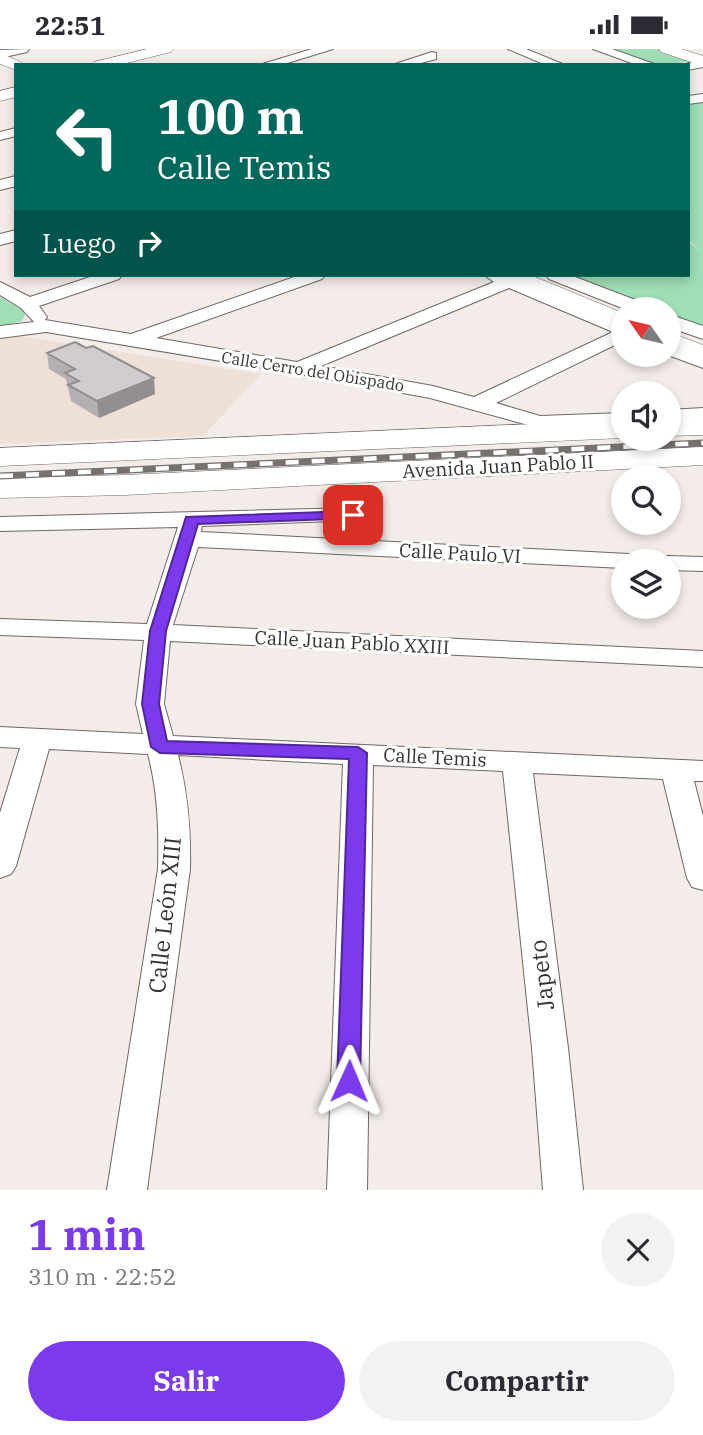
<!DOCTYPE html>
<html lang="es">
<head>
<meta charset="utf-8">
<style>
  :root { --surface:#fff; --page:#f2f2f3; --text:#2b2b33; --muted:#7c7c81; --accent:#7c3aed }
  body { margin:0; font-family:"IBM Plex Serif",serif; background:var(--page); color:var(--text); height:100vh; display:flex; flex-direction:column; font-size:26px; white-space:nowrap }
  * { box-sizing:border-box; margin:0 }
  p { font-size:23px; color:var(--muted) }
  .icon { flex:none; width:38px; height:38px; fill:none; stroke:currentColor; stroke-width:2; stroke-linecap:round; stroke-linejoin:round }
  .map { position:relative; height:1141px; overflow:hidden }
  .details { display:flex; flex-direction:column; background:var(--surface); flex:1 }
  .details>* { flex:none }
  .guide { position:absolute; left:14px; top:14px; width:676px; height:214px; border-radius:0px; box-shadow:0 4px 10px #0003; background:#00695c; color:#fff; overflow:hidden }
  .needle { width:46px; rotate:304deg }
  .controls { position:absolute; left:611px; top:248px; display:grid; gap:14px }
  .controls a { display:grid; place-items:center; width:70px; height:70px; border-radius:50%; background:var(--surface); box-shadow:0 4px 10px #0003; font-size:35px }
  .pin { position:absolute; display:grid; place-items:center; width:60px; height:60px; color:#fff; margin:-30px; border-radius:14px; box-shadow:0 4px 10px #0006 }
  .me { position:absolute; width:77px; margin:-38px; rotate:1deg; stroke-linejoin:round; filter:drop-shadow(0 0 5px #0008) }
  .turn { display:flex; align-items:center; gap:24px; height:147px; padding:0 28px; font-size:32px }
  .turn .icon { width:91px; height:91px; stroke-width:2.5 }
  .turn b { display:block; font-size:49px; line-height:60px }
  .then { display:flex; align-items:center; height:66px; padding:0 28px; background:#0003; gap:14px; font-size:26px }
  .round { display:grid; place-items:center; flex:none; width:74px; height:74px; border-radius:37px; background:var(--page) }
  .head { display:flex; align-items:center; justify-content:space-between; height:119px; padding:0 28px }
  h1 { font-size:42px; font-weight:700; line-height:52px; color:var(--accent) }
  .button { display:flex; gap:14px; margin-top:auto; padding:14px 28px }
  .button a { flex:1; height:80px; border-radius:42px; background:var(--accent); color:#fff; font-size:28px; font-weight:700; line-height:80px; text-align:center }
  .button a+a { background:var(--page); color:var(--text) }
  .status { display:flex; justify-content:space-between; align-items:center; height:49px; padding:0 35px; background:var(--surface); direction:ltr }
  .status svg { height:19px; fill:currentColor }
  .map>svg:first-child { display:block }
  .built { fill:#eee0d7 }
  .green { fill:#9fdfb5 }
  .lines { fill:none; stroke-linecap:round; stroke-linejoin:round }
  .minor-casing { stroke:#6f6864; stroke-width:2 }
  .tertiary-casing { stroke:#6f6864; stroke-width:1 }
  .secondary-casing { stroke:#6f6864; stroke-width:1 }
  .minor { fill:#fff; fill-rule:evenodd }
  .tertiary { fill:#fff; fill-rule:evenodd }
  .secondary { fill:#fff; fill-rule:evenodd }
  .rail-casing { stroke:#76716f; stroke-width:7 }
  .rail { stroke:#fff; stroke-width:4.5; stroke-dasharray:13; stroke-linecap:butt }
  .wall { fill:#b5afb3 }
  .shaded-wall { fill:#938e92 }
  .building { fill:#d2cbd0; stroke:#938e92; stroke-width:2 }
  .route { fill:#7c3aed; stroke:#51269a; stroke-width:2 }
  .labels { text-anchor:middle; stroke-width:6; stroke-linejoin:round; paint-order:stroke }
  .far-street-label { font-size:16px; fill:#363332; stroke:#fff }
  .street-label { font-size:19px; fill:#363332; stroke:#fff }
  .near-street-label { font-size:23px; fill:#363332; stroke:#fff }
</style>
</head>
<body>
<div class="status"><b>22:51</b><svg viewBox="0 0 49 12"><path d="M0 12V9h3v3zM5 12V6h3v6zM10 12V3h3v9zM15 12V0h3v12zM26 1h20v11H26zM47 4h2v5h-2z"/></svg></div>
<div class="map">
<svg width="703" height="1141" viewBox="0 0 703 1141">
  <rect width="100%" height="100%" fill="#f4ece8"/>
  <path class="built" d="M 20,287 L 261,325 L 203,387 L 0,395 L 0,290 Z"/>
  <g class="green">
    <path d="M 606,0 L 656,0 L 692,12 L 659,16 Z"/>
    <path d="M 703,50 L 703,281 L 669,267 L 668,261 L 653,261 L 564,226 L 688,226 L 688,192 L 701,203 L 688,190 L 688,52 Z"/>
    <path d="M 0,248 L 23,261 L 25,266 L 22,272 L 0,278 Z"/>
  </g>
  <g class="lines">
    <defs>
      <g id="minor">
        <path d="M 29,0 L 27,3 L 0,9 L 0,1 Z"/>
        <path d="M 312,0 L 333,0 L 281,16 L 259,16 Z"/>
        <path d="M 508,0 L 526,0 L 565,16 L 546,16 Z"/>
        <path d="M 593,0 L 612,0 L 657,16 L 637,16 Z"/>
        <path d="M 432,3 L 436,4 L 436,10 L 414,16 L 392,16 Z"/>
        <path d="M 703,10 L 703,18 L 688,21 L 688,16 L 682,16 Z"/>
        <path d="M 703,45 L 703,53 L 688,55 L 688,47 Z"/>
        <path d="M 16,79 L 16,87 L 0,91 L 0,83 Z"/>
        <path d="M 16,127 L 16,137 L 0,141 L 0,131 Z"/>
        <path d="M 16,181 L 16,192 L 0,196 L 0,185 Z"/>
        <path d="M 96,226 L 122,226 L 119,230 L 39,257 L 47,268 L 45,271 L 131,285 L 300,226 L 325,226 L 322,230 L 156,289 L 297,313 L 494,233 L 484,226 L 508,226 L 623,273 L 623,292 L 496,354 L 540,367 L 623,364 L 623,376 L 539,379 L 430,349 L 299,325 L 46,283 L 0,289 L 0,277 L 34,273 L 21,259 L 0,246 L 0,233 L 30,248 ZM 509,239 L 613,283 L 474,348 L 433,337 L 321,317 Z"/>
        <path d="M 546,226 L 570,226 L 651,257 L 653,261 L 627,261 L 549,230 Z"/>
        <path d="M 668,265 L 703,277 L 703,290 L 668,278 Z"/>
        <path d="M 668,293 L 703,306 L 703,319 L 668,306 Z"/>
        <path d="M 703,359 L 703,371 L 668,373 L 668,361 Z"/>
        <path d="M 353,459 L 361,461 L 365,466 L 361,471 L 202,477 L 201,483 L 648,506 L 658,510 L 668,507 L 703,508 L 703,522 L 668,521 L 668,513 L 623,513 L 623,519 L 198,498 L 173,576 L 703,602 L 703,618 L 170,592 L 164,655 L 173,687 L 703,712 L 703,732 L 694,732 L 703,767 L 703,841 L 692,838 L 687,829 L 663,730 L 533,724 L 568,999 L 583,1141 L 543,1141 L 532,999 L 503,722 L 373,716 L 367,1141 L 327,1141 L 343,715 L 178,706 C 188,745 191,780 190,820 L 147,1141 L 107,1141 L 158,820 C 159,780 158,744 148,705 L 49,700 L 16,817 L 11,825 L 0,829 L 0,764 L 20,699 L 0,698 L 0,678 L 143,685 L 136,655 L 144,591 L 0,586 L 0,570 L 147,575 L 178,478 L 0,482 L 0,468 Z"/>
      </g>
      <g id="tertiary">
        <path d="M 147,0 L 173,0 L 171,3 L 119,16 L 91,16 L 94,13 Z"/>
        <path d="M 659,0 L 681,0 L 703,7 L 703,17 L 661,3 Z"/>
        <path d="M 0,4 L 21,13 L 24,16 L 16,16 L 16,21 L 0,15 Z"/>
        <path d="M 16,38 L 16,48 L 0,52 L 0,42 Z"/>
        <path d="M 501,226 L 530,226 L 623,264 L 623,279 L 504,231 Z"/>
        <path d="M 668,283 L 703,296 L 703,311 L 668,299 Z"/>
      </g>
      <g id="secondary">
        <path d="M 703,368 L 703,386 L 668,387 L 668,369 Z"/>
        <path d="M 623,371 L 623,389 L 0,417 L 0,399 Z"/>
        <path d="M 703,398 L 703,416 L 125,446 L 0,449 L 0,429 L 125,426 Z"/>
      </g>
    </defs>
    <use href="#minor" class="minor-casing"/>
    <use href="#tertiary" class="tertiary-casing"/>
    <use href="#secondary" class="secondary-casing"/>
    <use href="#minor" class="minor"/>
    <use href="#tertiary" class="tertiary"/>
    <use href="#secondary" class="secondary"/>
    <defs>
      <path id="rail" d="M 0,427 L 703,394"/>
    </defs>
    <use href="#rail" class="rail-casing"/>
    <use href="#rail" class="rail"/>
  </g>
  <path class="wall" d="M 86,299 L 155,345 L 99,369 L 71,352 L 66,330 L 49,320 L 47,304 Z"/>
  <path class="shaded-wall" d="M 154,329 L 155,345 L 99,369 L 97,352 Z"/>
  <path class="building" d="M 75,293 L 86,299 L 93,297 L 154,329 L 97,352 L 68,336 L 79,332 L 65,324 L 75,320 L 47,304 Z"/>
  <path class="route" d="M 353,462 L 360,466 L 358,469 L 198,475 L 166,582 L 159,655 L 167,692 L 358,698 L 367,704 L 360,1032 L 357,1039 L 349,1042 L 341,1039 L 337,1032 L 349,710 L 160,704 L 151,698 L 142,655 L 150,582 L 186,468 Z"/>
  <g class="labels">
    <g class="far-street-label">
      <text transform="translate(313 322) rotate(9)" y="6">Calle Cerro del Obispado</text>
    </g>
    <g class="street-label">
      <text transform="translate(498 417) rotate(-3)" y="7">Avenida Juan Pablo II</text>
      <text transform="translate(460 504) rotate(3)" y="7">Calle Paulo VI</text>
      <text transform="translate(352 593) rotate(3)" y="7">Calle Juan Pablo XXIII</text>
      <text transform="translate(435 708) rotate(3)" y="7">Calle Temis</text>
    </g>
    <g class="near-street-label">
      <text transform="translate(165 866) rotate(-84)" y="8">Calle León XIII</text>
      <text transform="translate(542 926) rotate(-97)" y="8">Japeto</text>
    </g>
  </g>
</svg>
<div class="controls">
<a><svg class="needle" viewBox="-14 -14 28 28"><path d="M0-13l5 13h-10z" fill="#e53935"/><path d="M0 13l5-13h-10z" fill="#7c7c81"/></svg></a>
<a><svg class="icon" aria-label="sound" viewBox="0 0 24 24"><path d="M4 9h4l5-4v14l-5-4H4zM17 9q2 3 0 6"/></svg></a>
<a><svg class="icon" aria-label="search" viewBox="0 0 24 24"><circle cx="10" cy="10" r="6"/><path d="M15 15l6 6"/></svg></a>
<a><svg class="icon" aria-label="layers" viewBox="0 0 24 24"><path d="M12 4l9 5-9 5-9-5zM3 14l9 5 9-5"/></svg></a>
</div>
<div class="pin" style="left:353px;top:466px;background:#d93025"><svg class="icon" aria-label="arrive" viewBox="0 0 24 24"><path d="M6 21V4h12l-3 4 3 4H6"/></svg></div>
<svg class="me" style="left:349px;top:1032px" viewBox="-20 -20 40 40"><path d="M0-17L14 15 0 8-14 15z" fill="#7c3aed" stroke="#fff" stroke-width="4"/></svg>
<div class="guide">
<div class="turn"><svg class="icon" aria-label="left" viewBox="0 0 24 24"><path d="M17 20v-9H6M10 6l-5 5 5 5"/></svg><div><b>100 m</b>Calle Temis</div></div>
<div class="then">Luego<svg class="icon" aria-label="right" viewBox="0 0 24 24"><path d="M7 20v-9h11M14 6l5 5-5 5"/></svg></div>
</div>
</div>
<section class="details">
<div class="head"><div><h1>1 min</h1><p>310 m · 22:52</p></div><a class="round"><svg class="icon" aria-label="close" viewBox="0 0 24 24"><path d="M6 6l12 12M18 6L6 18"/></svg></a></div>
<div class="button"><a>Salir</a><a>Compartir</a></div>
</section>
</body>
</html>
